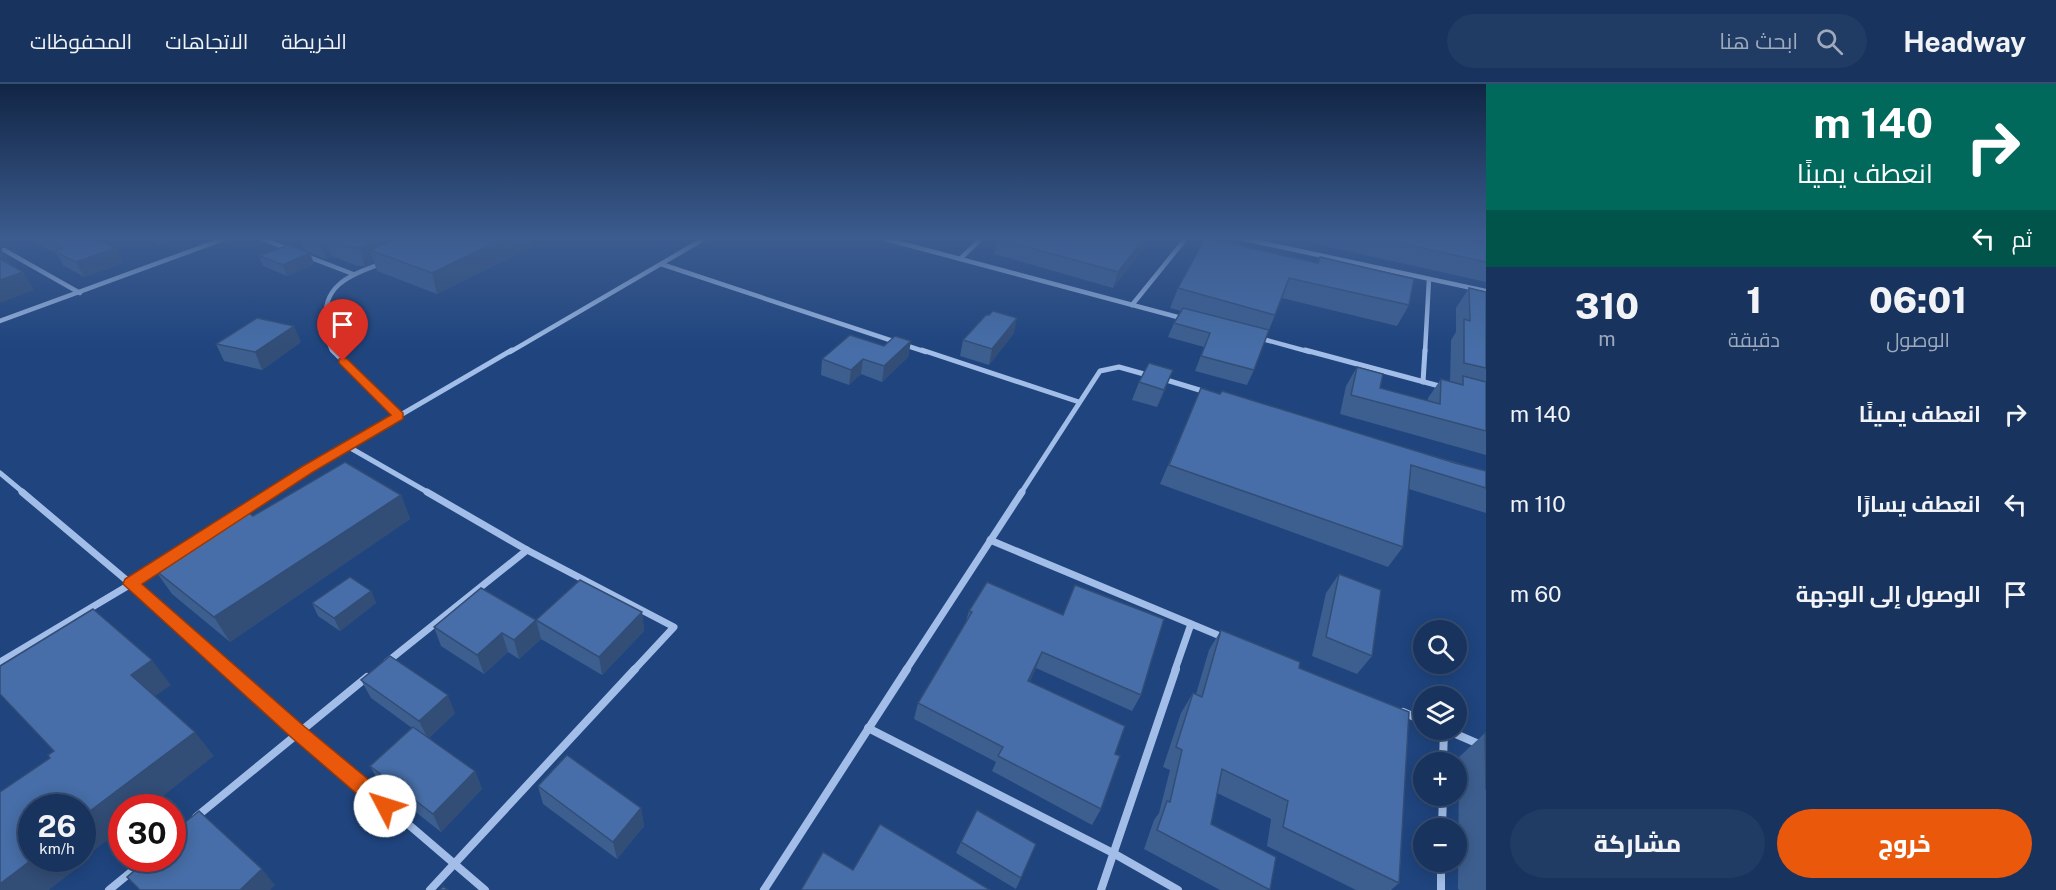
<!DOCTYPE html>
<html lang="ar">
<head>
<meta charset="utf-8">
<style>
  :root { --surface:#17335e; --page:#203b64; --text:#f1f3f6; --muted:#9eaabc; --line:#364e73; --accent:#ea580c }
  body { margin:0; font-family:"Public Sans",Cairo,sans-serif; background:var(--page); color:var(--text); direction:rtl; height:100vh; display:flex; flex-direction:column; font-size:22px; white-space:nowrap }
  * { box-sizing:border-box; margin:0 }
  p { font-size:20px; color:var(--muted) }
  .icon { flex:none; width:33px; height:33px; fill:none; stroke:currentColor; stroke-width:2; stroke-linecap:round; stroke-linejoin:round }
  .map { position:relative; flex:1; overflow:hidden; direction:ltr }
  .side { display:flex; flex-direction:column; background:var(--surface); width:570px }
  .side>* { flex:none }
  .top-card { background:#00695c; color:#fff; overflow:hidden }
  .fabs { position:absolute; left:1413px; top:536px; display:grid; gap:12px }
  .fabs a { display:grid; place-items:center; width:54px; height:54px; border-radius:50%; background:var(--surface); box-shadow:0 3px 15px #0003,0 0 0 2px var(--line); font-size:30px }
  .speed { position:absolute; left:18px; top:710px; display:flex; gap:12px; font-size:30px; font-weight:700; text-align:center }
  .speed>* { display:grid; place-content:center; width:78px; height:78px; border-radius:50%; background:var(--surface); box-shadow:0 3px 15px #0003,0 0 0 2px var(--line); line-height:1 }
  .speed small { font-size:15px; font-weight:400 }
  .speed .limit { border:9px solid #d22; background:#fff; color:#111 }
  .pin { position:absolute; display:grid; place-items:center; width:51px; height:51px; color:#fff; margin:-62px -26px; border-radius:50% 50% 50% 0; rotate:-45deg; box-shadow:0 0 6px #0007 }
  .pin .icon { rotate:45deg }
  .me { position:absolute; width:66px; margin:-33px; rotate:310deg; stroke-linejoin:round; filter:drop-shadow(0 0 4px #0008) }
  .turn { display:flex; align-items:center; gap:21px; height:126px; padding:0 24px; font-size:27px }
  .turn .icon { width:78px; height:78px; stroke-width:2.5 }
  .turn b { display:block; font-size:42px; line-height:51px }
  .then { display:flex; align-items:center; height:57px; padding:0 24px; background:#0003; gap:12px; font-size:22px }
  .eta { display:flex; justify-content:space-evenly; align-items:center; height:102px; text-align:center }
  .eta b { font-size:36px; font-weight:800; line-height:42px }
  .action { display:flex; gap:12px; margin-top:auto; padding:12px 24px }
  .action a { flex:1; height:69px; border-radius:36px; background:var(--accent); color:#fff; font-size:24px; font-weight:800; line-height:69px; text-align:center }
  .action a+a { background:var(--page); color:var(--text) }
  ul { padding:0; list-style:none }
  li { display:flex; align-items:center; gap:18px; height:90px; padding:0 24px }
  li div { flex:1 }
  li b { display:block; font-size:22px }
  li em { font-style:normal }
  header { display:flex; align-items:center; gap:36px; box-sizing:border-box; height:84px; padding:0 30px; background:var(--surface); border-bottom:2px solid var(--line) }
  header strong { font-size:28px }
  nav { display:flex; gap:33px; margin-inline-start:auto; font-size:21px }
  .search { width:420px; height:54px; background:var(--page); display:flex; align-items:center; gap:15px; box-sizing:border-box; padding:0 21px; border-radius:33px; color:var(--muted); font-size:22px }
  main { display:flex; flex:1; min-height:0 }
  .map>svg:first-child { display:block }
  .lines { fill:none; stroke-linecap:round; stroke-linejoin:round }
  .minor-far3 { stroke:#a2bee8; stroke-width:4.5 }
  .minor-far2 { stroke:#a2bee8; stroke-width:5 }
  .minor-far1 { stroke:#a2bee8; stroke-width:7 }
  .minor { stroke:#a2bee8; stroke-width:8 }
  .wall { fill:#3d5f90 }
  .shaded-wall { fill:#324d76 }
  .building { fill:#476ea8; stroke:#324d76; stroke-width:1.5 }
  .route { fill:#ea580c; stroke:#983908; stroke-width:1.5 }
</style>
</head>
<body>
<header>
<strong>Headway</strong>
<div class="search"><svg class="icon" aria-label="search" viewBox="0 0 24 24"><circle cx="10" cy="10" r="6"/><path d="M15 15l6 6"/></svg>ابحث هنا</div>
<nav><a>الخريطة</a><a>الاتجاهات</a><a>المحفوظات</a></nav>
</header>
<main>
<section class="side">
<div class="top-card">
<div class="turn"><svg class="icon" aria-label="right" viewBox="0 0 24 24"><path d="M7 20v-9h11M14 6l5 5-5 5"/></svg><div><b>140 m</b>انعطف يمينًا</div></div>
<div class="then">ثم<svg class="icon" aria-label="left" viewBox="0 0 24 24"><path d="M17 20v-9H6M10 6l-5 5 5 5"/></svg></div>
</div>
<div class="eta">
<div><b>06:01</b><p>الوصول</p></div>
<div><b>1</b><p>دقيقة</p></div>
<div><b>310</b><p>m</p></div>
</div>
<ul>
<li><svg class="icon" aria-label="right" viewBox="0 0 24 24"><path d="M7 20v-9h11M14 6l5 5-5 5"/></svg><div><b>انعطف يمينًا</b></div><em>140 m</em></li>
<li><svg class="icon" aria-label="left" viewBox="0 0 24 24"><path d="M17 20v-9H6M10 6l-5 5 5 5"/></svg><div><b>انعطف يسارًا</b></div><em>110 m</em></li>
<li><svg class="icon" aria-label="arrive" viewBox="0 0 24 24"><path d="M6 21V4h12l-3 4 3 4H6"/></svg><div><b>الوصول إلى الوجهة</b></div><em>60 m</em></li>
</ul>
<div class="action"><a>خروج</a><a>مشاركة</a></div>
</section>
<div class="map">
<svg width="1486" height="806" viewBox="0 0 1486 806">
  <rect width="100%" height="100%" fill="#1f447e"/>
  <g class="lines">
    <g class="minor-far3">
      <path d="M 258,153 L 288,165"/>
      <path d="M 878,153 L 1185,235"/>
      <path d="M 1235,153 L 1486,207"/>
      <path d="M 4,166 L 80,209"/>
      <path d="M 306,172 L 353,190"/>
      <path d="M 960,175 L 983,153"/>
      <path d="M 661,180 L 926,268"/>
      <path d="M 1132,221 L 1187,153"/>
      <path d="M 0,237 L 229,153"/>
      <path d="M 1259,254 L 1310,268"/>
      <path d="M 334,268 C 327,261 328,251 326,241 C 321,200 351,191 383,179"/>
      <path d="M 510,268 L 707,153"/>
      <path d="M 1425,268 L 1429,195"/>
    </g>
    <g class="minor-far2">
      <path d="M 332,266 L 399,332"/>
      <path d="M 922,266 L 1079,318"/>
      <path d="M 1305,266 L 1443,303"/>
      <path d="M 1163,295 L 1206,308"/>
      <path d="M 1423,298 L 1425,266"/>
      <path d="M 347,362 L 429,409"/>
      <path d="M 0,389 L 24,409"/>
      <path d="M 270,409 L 308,385 L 512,266"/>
      <path d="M 1021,409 L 1100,287 L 1119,283 L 1151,292"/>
    </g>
    <g class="minor-far1">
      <path d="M 22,408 L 131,500 L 273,408"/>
      <path d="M 427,408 L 527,466 L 674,543 L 634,586"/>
      <path d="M 990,456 L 1225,554"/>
      <path d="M 0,578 L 131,500 L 228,586"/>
      <path d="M 387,578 L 527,466"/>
      <path d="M 906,586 L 1022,408"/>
      <path d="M 1175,586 L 1191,540"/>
    </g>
    <g class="minor">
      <path d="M 227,585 L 485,806"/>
      <path d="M 1403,628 L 1424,637"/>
      <path d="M 868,644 L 1113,769 L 1178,806"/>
      <path d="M 1444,645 L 1486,663"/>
      <path d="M 1443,678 L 1444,645"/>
      <path d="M 196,733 L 367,593"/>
      <path d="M 1442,744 L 1443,711"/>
      <path d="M 1441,777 L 1441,806"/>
      <path d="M 109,806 L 148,774"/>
      <path d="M 430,806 L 635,585"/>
      <path d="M 764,806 L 907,585"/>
      <path d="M 1101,806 L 1176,585"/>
    </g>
  </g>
  <g class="wall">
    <path d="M 28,153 L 99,153 L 95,154 L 115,164 L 123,179 L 84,193 L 63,181 L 57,170 L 30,156 Z"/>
    <path d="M 143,153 L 185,153 L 161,162 Z"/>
    <path d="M 298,153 L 534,153 L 535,161 L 437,210 L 377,187 L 374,178 L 365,182 L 357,182 L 332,172 L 326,175 L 304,166 L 300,154 Z"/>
    <path d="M 1313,153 L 1455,153 L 1486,159 L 1486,198 L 1311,159 Z"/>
    <path d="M 998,155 L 1145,162 L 1113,204 L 994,170 Z"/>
    <path d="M 310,169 L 314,180 L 287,192 L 263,182 L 259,172 Z"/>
    <path d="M 1320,173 L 1409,221 L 1397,242 L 1282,214 L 1275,231 L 1269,246 L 1254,286 L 1247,301 L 1195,287 L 1204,263 L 1168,253 L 1174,239 L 1181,227 L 1170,224 L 1178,204 L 1317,179 Z"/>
    <path d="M 1469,204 L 1486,208 L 1486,371 L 1340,330 L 1346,302 L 1357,283 L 1380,304 L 1428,317 L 1428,314 L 1441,295 L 1450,298 L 1451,256 L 1456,248 L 1456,224 Z"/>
    <path d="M 1014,249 L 989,281 L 960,272 L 963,256 Z"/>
    <path d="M 911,257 L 908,273 L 882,298 L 861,290 L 849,301 L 821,291 L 822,275 L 884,262 Z"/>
    <path d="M 301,258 L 262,286 L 224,277 L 216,260 Z"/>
    <path d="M 1139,298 L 1166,304 L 1157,323 L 1132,316 Z"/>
    <path d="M 1201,304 L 1486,387 L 1486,429 L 1409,405 L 1403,463 L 1388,483 L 1160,400 Z"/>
    <path d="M 401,411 L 410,435 L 230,558 L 172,510 L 155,486 L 253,432 Z"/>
    <path d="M 1339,490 L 1372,572 L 1357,590 L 1312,572 L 1326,509 Z"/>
    <path d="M 371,507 L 376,519 L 340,547 L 318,532 L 312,519 Z"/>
    <path d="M 969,527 L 1141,611 L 1132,627 L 1036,584 L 1030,597 L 1115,670 L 1101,725 L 1092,741 L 992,687 L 996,678 L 914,635 L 918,619 L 965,540 Z"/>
    <path d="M 642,528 L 644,547 L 602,591 L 541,555 L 519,575 L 508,568 L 484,590 L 441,562 L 434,543 Z"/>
    <path d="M 1221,546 L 1299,584 L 1399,799 L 1391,806 L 1356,806 L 1267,762 L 1271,735 L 1217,709 L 1211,740 L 1270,806 L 1220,806 L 1144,765 L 1154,736 L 1159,729 L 1170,686 L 1163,683 L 1181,629 L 1193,609 L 1196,610 L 1209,566 Z"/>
    <path d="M 361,596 L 455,629 L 429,654 L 475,687 L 482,705 L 441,748 L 380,700 L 370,682 L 412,644 L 371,614 Z"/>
    <path d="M 1485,649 L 1486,649 L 1486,806 L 1460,806 L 1458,805 L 1459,673 Z"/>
    <path d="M 538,702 L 641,724 L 644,742 L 617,775 L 543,720 Z"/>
    <path d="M 961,758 L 1021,794 L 1016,805 L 956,769 Z"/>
  </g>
  <g class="shaded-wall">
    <path d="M 156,153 L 185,153 L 161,162 Z"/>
    <path d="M 386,153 L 416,153 L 370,166 L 374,178 L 365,182 L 359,164 Z"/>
    <path d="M 506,153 L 534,153 L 535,161 L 437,210 L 432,189 Z"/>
    <path d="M 1145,153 L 1148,153 L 1145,162 L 1113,204 L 1118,188 Z"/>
    <path d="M 326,154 L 332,172 L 326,175 L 319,157 Z"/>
    <path d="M 115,164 L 123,179 L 84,193 L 76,178 Z"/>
    <path d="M 310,169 L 314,180 L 287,192 L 283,181 Z"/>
    <path d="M 5,171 L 17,189 L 0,178 L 0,173 Z"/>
    <path d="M 23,188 L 34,206 L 0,219 L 0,196 Z"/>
    <path d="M 1017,234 L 1014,249 L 989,281 L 992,265 Z"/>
    <path d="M 294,242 L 301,258 L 262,286 L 255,268 Z"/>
    <path d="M 911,257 L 908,273 L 882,298 L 884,282 Z"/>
    <path d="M 863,275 L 861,290 L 849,301 L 851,286 Z"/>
    <path d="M 1173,286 L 1166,304 L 1157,323 L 1164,306 Z"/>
    <path d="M 401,411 L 410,435 L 230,558 L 214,533 Z"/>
    <path d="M 371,507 L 376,519 L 340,547 L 334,534 Z"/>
    <path d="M 642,528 L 644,547 L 602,591 L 599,573 Z"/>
    <path d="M 536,536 L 541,555 L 519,575 L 514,556 Z"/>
    <path d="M 502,549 L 508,568 L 484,590 L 477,571 Z"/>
    <path d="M 1042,568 L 1036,584 L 1022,613 L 1028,597 Z"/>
    <path d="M 152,576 L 171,601 L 151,615 L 131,591 Z"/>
    <path d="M 448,611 L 455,629 L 428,655 L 419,637 Z"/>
    <path d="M 195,648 L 214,672 L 149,723 L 122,723 L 122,745 L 88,771 L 90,774 L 49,806 L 0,806 L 0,800 L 34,774 L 82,774 L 82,733 Z"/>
    <path d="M 475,687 L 482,705 L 441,748 L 433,730 Z"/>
    <path d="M 641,724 L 644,742 L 617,775 L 613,758 Z"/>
    <path d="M 262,785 L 275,801 L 270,806 L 240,806 Z"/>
  </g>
  <g class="building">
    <path d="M 43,153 L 93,153 L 115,164 L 76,178 L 54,167 L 63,164 Z"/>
    <path d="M 309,153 L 386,153 L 359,164 L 351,164 L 326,154 L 319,157 Z"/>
    <path d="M 401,153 L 506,153 L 432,189 L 370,166 Z"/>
    <path d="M 999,153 L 1145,153 L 1118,188 L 998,155 Z"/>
    <path d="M 1371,153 L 1455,153 L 1486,159 L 1486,178 Z"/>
    <path d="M 1205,154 L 1318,179 L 1320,173 L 1414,195 L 1409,221 L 1289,194 L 1275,231 L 1178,204 Z"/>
    <path d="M 288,161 L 310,169 L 283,181 L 259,172 Z"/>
    <path d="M 0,168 L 5,171 L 0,173 Z"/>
    <path d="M 0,175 L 23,188 L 0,196 Z"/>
    <path d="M 1469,204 L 1486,208 L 1486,284 L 1464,279 L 1464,235 L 1470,237 Z"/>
    <path d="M 1183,224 L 1269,246 L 1254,286 L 1201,272 L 1210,249 L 1174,239 Z"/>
    <path d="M 993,227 L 1017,234 L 992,265 L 963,256 L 986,231 L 989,231 Z"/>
    <path d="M 257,234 L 294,242 L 255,268 L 216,260 Z"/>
    <path d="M 850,251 L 884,262 L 895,252 L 911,257 L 884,282 L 863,275 L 851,286 L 822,275 Z"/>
    <path d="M 1149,279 L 1173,286 L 1164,306 L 1139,298 Z"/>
    <path d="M 1357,283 L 1383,290 L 1380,304 L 1440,320 L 1441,295 L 1463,301 L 1463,292 L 1486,298 L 1486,347 L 1351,311 Z"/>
    <path d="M 1201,304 L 1220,310 L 1222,307 L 1455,379 L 1486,387 L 1486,404 L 1411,381 L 1403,463 L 1169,381 Z"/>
    <path d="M 345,378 L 401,411 L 214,533 L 155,486 L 249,429 L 253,432 Z"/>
    <path d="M 1339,490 L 1381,506 L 1372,572 L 1326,553 Z"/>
    <path d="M 350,493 L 371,507 L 334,534 L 312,519 Z"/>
    <path d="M 580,496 L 642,528 L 599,573 L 536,536 Z"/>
    <path d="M 987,498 L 1063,531 L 1075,501 L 1164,535 L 1141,611 L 1042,568 L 1028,597 L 1125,642 L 1115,670 L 1120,672 L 1101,725 L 998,672 L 1003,663 L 918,619 L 972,528 L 969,527 Z"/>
    <path d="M 481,504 L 536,536 L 514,556 L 502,549 L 477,571 L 434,543 Z"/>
    <path d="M 93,525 L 152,576 L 131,591 L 195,648 L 82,733 L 82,723 L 32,723 L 32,774 L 34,774 L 0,800 L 0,708 L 50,674 L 48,671 L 54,667 L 0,610 L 0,582 Z"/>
    <path d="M 1221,546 L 1300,578 L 1299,584 L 1409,628 L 1399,799 L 1283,743 L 1288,717 L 1222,685 L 1211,740 L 1276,773 L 1270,806 L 1157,746 L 1167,717 L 1170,718 L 1182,666 L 1176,663 L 1193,609 L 1202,613 Z"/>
    <path d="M 390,572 L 448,611 L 419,637 L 361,596 Z"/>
    <path d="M 413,643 L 475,687 L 433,730 L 370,682 Z"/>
    <path d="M 1485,649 L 1486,649 L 1486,706 Z"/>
    <path d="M 567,671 L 641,724 L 613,758 L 538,702 Z"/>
    <path d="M 977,726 L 1036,760 L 1021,794 L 961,758 Z"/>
    <path d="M 199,727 L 262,785 L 240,806 L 140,806 L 127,793 L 149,774 L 172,774 L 172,749 Z"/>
    <path d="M 880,740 L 990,806 L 801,806 L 823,768 L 853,786 Z"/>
    <path d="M 443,802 L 448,806 L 440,806 Z"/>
  </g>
  <linearGradient id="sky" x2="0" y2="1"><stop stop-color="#112545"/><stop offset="0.58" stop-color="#3c5c8f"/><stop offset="1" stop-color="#3c5c8f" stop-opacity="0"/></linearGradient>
  <rect width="1486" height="266" fill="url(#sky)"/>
  <path class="route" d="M 343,274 L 347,275 L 403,329 L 403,335 L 313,388 L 142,500 L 305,643 L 392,715 L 394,722 L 392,728 L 385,731 L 378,728 L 292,654 L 123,500 L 125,495 L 303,382 L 391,331 L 339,279 L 339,275 Z"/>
</svg>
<div class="fabs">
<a><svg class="icon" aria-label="search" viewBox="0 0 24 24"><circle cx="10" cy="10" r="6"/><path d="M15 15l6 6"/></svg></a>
<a><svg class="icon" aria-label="layers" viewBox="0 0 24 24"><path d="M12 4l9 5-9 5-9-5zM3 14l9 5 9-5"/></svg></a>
<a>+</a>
<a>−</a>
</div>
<div class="speed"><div>26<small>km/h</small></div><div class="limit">30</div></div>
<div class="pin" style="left:343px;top:277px;background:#d93025"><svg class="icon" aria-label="arrive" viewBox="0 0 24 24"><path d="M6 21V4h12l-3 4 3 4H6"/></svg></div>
<svg class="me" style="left:385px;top:722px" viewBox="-20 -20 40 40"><circle r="19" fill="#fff"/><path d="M0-13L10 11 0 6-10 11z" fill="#ea580c"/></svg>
</div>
</main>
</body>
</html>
